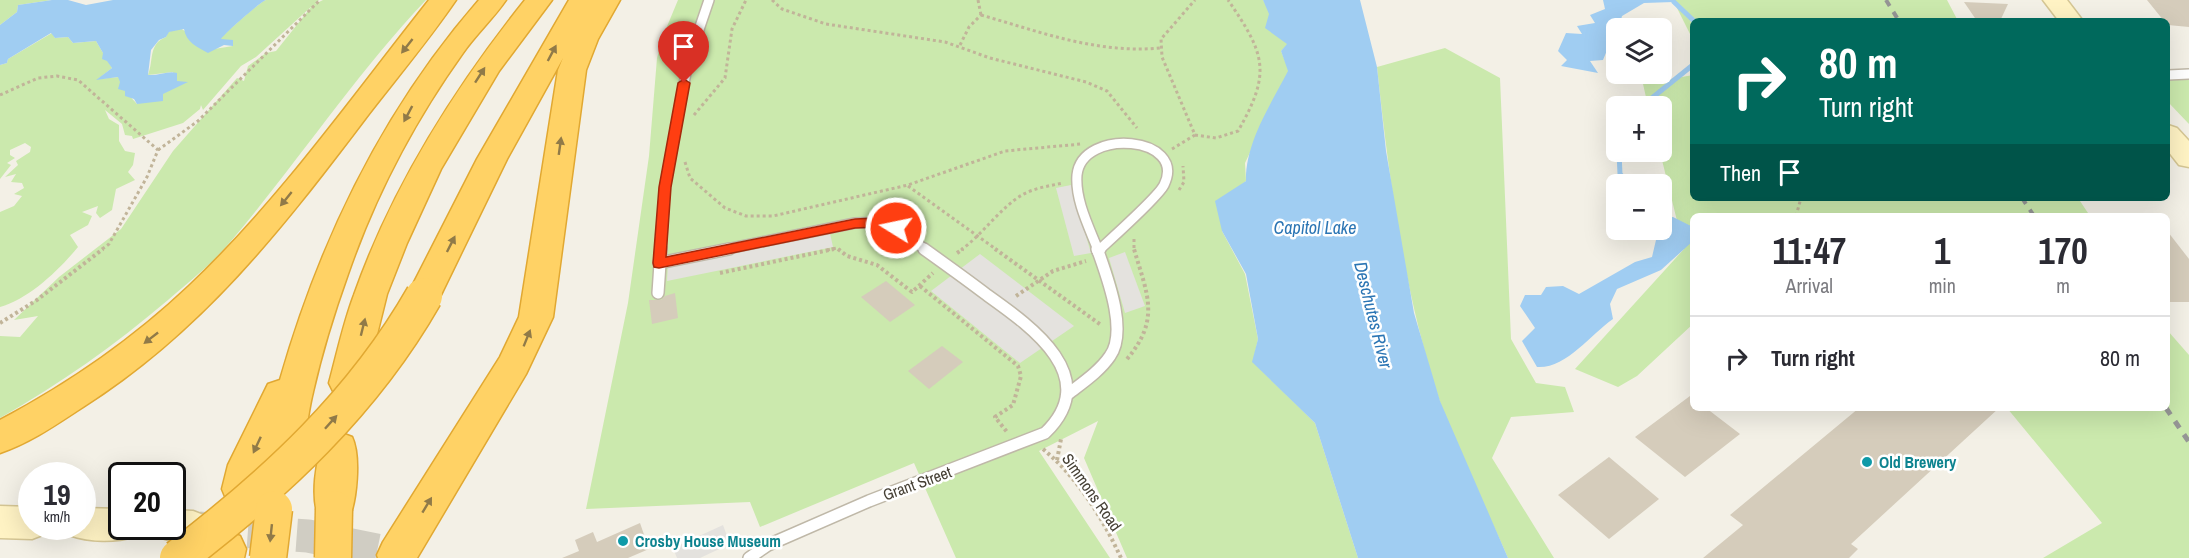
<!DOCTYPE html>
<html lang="en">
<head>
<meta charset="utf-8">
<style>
  :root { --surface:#fff; --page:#f2f2f3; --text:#2b2b33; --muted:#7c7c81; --line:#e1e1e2 }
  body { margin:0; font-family:"Archivo Narrow",sans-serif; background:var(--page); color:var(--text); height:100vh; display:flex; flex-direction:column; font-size:22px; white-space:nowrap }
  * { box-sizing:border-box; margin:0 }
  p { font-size:20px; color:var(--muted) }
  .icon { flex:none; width:33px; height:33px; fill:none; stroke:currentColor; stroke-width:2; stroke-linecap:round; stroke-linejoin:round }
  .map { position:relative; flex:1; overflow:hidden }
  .details { position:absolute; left:1690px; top:213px; width:480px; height:198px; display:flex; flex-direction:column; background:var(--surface); border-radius:9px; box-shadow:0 6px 24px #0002 }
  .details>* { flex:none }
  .hud { position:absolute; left:1690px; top:18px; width:480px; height:183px; border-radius:9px; box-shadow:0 6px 24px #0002; background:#00695c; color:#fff; overflow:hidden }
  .buttons { position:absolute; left:1606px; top:18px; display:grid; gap:12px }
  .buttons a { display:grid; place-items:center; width:66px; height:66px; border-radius:9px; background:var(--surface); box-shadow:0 6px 24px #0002; font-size:30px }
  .speed { position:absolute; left:18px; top:462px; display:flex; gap:12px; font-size:30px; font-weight:700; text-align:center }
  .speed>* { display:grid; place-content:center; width:78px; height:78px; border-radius:50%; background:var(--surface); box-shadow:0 6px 24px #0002; line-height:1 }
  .speed small { font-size:15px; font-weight:400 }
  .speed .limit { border:3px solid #111; border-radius:9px; background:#fff; color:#111 }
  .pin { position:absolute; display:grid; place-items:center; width:51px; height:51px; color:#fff; margin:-62px -26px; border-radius:50% 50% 50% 0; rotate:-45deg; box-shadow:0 0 6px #0007 }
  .pin .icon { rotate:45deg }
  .me { position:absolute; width:66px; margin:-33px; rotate:280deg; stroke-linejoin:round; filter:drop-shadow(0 0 4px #0008) }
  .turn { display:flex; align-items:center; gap:21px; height:126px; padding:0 30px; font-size:27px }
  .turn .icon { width:78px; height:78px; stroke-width:2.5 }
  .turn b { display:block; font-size:42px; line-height:51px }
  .then { display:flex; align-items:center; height:57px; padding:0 30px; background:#0003; gap:12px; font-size:22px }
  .eta { display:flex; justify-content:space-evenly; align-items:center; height:102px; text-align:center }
  .eta b { font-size:36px; font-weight:700; line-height:42px }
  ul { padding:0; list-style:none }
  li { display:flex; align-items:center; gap:18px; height:84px; padding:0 30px; border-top:2px solid var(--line) }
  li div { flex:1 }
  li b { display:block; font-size:22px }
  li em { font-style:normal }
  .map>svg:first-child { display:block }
  .green { fill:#cbe9ad }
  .parking { fill:#e4e2de }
  .water { fill:#a0cdf2 }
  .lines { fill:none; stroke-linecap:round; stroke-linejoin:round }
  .stream { stroke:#a0cdf2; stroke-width:5 }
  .building { fill:#d5ccbb }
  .secondary-tunnel { stroke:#d0cdc3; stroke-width:33; stroke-dasharray:33 16; stroke-linecap:butt }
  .lane-far1-casing { stroke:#bfb8a8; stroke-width:12 }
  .lane-casing { stroke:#bfb8a8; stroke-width:14 }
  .secondary-casing { stroke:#d5c694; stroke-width:3 }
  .highway-casing { stroke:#e1a832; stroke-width:3 }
  .path-far1 { stroke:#c1b499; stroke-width:3; stroke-dasharray:3 3; stroke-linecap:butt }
  .path { stroke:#c1b499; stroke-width:4; stroke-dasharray:3 3; stroke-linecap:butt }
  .lane-far1 { stroke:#fff; stroke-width:9 }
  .lane { stroke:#fff; stroke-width:11 }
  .secondary { fill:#fff3c4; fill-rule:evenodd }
  .highway { fill:#ffd265; fill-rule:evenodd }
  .rail-far1 { stroke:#959595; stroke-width:4; stroke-dasharray:7 7; stroke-linecap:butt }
  .rail { stroke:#959595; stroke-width:5; stroke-dasharray:8 8; stroke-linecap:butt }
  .highway-bridge-casing { stroke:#e1a832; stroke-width:39; stroke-linecap:butt }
  .highway-bridge { stroke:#ffd265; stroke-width:36 }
  .oneway { fill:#907a48 }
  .route { fill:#ff3e11; stroke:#a6280b; stroke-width:1.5 }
  .culture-dot { fill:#0f9aa8; stroke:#fff; stroke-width:2 }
  .labels { text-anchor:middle; stroke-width:5; stroke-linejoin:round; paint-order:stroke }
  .culture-label { font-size:16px; font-weight:bold; fill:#0d838f; stroke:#fff; text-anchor:start }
  .street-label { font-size:16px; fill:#464035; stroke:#fff }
  .water-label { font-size:18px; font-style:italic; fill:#2b75b4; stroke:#fff }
</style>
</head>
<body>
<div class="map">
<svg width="2189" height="558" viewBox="0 0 2189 558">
  <rect width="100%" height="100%" fill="#f3f0e6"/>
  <g class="green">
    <path d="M 0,0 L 52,0 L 18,5 L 17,12 L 0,25 Z"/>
    <path d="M 266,0 L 319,0 L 315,4 L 323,0 L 426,0 C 355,75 298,162 231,241 C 213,263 189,282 168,300 C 115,345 60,384 0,418 L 0,336 L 20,337 L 38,316 L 14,320 L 59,277 L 121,229 L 173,151 L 237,78 L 244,81 L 248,66 L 266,53 L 276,51 L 312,6 L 256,57 L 241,66 L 203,110 L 201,105 L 200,109 L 183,123 L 133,139 L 132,136 L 125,135 L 122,124 L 105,110 L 109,119 L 119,125 L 119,141 L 125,151 L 135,153 L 133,165 L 128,172 L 135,180 L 116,189 L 112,210 L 100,218 L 96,213 L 98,206 L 82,212 L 92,216 L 88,225 L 70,235 L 78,247 C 59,270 29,299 0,307 L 0,212 L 14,206 L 22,196 L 14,194 L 24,188 L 22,183 L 11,182 L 16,174 L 5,177 L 18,165 L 16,161 L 30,152 L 31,147 L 25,143 L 10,150 L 10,155 L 15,158 L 7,163 L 11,165 L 0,179 L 0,65 L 7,63 L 8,59 L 52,33 L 55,38 L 68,37 L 73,43 L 96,41 L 112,68 L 98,79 L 119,77 L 125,91 L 137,104 L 185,82 L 177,82 L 173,72 L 148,75 C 154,60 148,44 166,37 L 168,32 L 180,28 L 214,49 L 233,46 L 220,39 C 223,35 261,1 266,0 Z"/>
    <path d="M 678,0 L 1263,0 L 1288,44 L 1281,51 L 1289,71 L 1245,163 L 1246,181 L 1231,193 L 1222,231 L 1245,274 L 1258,339 L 1253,362 L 1315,423 L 1358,558 L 1127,558 L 1084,458 L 1098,421 L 1039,451 L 1110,558 L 956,558 L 914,463 L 760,527 L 750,502 L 586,509 L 628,303 L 649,156 L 657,58 L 663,36 Z"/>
    <path d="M 1673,0 L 1947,0 L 1958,21 L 1694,21 L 1693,40 Z"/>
    <path d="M 1445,48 L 1500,78 L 1511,339 L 1536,383 L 1565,387 L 1574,412 L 1511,417 L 1492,458 L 1554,558 L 1508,558 C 1486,507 1456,450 1439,399 C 1404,292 1389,179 1377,67 Z"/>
    <path d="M 1693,75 L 1694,198 L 2078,198 L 2090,216 L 1694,216 L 1693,324 L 1637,376 L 1618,387 L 1575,369 L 1684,249 L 1660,152 L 1662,152 L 1662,106 L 1648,106 L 1643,84 Z"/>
    <path d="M 2189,77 L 2189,124 L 2168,102 L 2168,78 Z"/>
    <path d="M 2168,331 L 2189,355 L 2189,558 L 2043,558 L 2102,523 L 2007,408 L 2168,408 Z"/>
  </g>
  <g class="parking">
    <path d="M 1071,185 L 1091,253 L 1074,256 L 1056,188 Z"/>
    <path d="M 829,229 L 833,247 L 667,281 L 668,262 Z"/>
    <path d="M 1125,252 L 1145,306 L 1125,313 L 1109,258 Z"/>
    <path d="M 980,254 L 1074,326 L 1020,363 L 931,291 Z"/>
    <path d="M 723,525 L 730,544 L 700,558 L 677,558 L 673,548 Z"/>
  </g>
  <g class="water">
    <path d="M 52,0 L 68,0 L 86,5 L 113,0 L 266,0 C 260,2 224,34 221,39 L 233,40 L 233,46 L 224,45 L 208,53 C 197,47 186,42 184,29 L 169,32 L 166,37 L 159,40 L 151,50 L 148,75 C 158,76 169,70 177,73 L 177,81 L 188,82 L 163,94 L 163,101 L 137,104 L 134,99 L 125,96 L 125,91 L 118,89 L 120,82 L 118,77 L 96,80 L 112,68 L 107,61 L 102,59 L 103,53 L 96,41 L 73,43 L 68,37 L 55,38 L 51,33 L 8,59 L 7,63 L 0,65 L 0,25 L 17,12 L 18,5 Z"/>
    <path d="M 1263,0 L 1360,0 L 1377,67 L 1386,151 L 1414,313 L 1440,401 L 1508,558 L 1358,558 L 1315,423 L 1252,362 L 1258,339 L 1246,274 L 1222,231 L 1215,201 L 1246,181 C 1245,143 1271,104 1288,71 L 1281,51 L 1287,44 L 1265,28 L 1269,14 Z"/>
    <path d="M 1603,0 L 1673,0 L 1674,2 L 1644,3 L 1622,16 L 1619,28 L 1606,31 L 1610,43 L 1603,60 L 1590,61 L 1598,73 L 1561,66 L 1567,60 L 1558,51 L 1566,33 L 1582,34 L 1577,26 L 1595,23 L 1590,15 L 1605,9 Z"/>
    <path d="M 1662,216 L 1673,217 L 1693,227 L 1693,241 L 1661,270 L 1617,289 L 1610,304 L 1613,319 C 1590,335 1566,369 1537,367 L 1522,341 L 1535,328 L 1520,306 L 1525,295 L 1541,295 L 1546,287 L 1563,286 L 1579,294 L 1635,262 L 1652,257 L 1656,240 L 1649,230 L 1662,230 Z"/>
  </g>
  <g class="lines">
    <g class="stream">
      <path d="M 1674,2 L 1694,21"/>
      <path d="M 1642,106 L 1694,64"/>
      <path d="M 1619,152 L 1620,174 L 1629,184"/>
    </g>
  </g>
  <g class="building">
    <path d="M 2147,0 L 2189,0 L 2189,27 L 2168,25 L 2168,21 L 2164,21 Z"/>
    <path d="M 1964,2 L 2008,4 L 2000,21 L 1977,21 Z"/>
    <path d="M 2168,232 L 2189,259 L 2189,302 L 2168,302 Z"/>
    <path d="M 886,281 L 915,305 L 890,322 L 861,297 Z"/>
    <path d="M 675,293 L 678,318 L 652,324 L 649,300 L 661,300 L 665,296 Z"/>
    <path d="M 942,346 L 963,362 L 929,389 L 908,371 Z"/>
    <path d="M 1694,393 L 1694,408 L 1706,408 L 1740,434 L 1685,477 L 1635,437 Z"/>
    <path d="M 1859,408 L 1999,408 L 1851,544 L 1858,549 L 1849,558 L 1703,558 L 1743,525 L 1730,515 Z"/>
    <path d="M 1609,457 L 1659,499 L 1609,539 L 1558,495 Z"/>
    <path d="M 640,523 L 649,549 L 628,558 L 562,558 L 579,551 L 575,540 L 593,532 L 597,542 Z"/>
  </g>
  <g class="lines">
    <path class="secondary-tunnel" d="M 199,528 L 308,536 L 381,551"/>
    <defs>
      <g id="lane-far1">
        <path d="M 2168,75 L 2189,74"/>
        <path d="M 661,250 L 665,187 L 688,62 L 709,0"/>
        <path d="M 722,250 L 855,223 C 889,221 900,231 926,250"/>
        <path d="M 1098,250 C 1089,227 1075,200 1077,175 C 1082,127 1188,136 1164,185 C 1158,197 1112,238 1099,250"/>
      </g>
      <g id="lane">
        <path d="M 1097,249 L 1098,251"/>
        <path d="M 1098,251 L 1100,249"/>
        <path d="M 659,263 L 729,249"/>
        <path d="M 658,293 L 661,249"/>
        <path d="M 1068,394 C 1082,383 1100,371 1110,356 C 1128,331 1107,277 1098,251"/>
        <path d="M 749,558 L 768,545 L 869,501 L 1045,433 C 1103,377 1032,327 987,295 C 966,279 945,264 924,249"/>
      </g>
      <g id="secondary">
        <path d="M 2043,0 L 2067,0 L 2083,21 L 2059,21 Z"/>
        <path d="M 2168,125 L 2177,128 L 2189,141 L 2189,167 L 2179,165 L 2168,151 Z"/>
        <path d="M 0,506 L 32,507 L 32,526 L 48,526 L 45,534 L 32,539 L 0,538 Z"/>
        <path d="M 82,508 L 122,509 L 122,526 L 139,526 L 135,536 C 115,543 89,542 69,535 L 65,526 L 82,526 Z"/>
        <path d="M 172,510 L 193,511 L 206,516 L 211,527 L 206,538 C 189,544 176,543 159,537 L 154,526 L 172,526 Z"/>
      </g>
      <g id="highway">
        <path d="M 429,0 L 456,0 C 428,41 395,80 365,119 C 281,230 202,331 83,407 C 57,424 30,443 0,453 L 0,420 C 68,384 133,339 189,286 C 279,201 352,97 429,0 Z"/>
        <path d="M 479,0 L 506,0 C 493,19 476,34 463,53 C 415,120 375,196 348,274 C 334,313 322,352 313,392 C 307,415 307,440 296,462 L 283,467 L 268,459 L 255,501 L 241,505 L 227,501 L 222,489 L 228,465 L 268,384 L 280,380 C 320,240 383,110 479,0 Z"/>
        <path d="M 525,0 L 552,0 L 499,71 L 441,169 L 407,243 L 387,294 L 365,383 L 360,393 L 347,397 L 334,393 L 329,383 C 337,354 343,324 354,295 C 392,187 454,89 525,0 Z"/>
        <path d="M 569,0 L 620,0 L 598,39 L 586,70 L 553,317 L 526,374 L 417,558 L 378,558 L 377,555 L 383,542 L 500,357 L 519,317 L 558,70 L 563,58 L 507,159 L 436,305 L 424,309 L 412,305 L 407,296 L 477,159 Z"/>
        <path d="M 339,432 L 352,437 C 361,456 357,502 348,521 L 334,526 L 320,521 C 310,500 315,458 326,437 Z"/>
        <path d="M 226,531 L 240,536 L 246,549 L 244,558 L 204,558 L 212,536 Z"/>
      </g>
    </defs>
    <use href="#lane-far1" class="lane-far1-casing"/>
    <use href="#lane" class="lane-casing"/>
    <use href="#secondary" class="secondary-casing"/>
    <use href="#highway" class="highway-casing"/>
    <g class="path-far1">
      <path d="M 772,0 L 782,9 L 826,24 L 945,42 L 990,58 L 1086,82 L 1107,91 L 1137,128"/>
      <path d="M 978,0 L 981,15"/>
      <path d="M 981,15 C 1041,32 1097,54 1160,48"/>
      <path d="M 960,45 L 969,27 L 981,15"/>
      <path d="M 0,95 L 38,78 L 57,76 L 78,80 L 158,150 L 147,177 L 109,244 L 101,250"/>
      <path d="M 694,115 L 725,78 L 732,29 L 746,0"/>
      <path d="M 1195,135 L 1216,138 L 1238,131 C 1272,72 1265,54 1228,0"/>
      <path d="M 1172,149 L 1195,135 L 1162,57 L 1161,39 L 1195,0"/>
      <path d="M 158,150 L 198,121 L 320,0"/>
      <path d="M 685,162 L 690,178 L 725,208 L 746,216 L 773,216 L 908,185 L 1005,151 L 1081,144"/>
      <path d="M 908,186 L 997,250"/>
      <path d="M 1179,190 L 1184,182 L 1183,166"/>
      <path d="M 1796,216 L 1801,198"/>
      <path d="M 1134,239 L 1134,250"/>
      <path d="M 827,250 L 837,248 L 840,250"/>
      <path d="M 961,250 C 982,235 1001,207 1022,195 C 1034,188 1049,186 1063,183"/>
    </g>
    <g class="path">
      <path d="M 838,249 L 847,256 L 877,265 L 912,292 L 933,273"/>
      <path d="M 995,249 L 1101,325"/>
      <path d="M 957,253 L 963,249"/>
      <path d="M 720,273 L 834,249"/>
      <path d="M 920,286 L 1018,366 L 1021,376 L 1013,405 L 995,417 L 1007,432"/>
      <path d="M 1016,296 L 1053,271 L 1086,261"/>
      <path d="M 0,323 L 37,300 L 103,249"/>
      <path d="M 1127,359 C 1161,319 1147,294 1134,249"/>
      <path d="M 1043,449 C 1078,478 1102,517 1121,558"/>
      <path d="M 1057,460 L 1061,439"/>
    </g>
    <use href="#lane-far1" class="lane-far1"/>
    <use href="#lane" class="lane"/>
    <use href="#secondary" class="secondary"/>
    <use href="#highway" class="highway"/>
    <g class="rail-far1">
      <path d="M 1886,0 L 1899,21"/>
      <path d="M 2022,198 L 2034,216"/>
    </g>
    <path class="rail" d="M 2166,408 L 2189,442"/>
    <defs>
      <g id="highway-bridge">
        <path d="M 178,558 C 275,484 363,403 424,296"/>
        <path d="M 268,558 L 274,509"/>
        <path d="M 333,558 L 334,509"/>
      </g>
    </defs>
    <use href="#highway-bridge" class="highway-bridge-casing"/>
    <use href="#highway-bridge" class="highway-bridge"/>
  </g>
  <defs><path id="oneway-solid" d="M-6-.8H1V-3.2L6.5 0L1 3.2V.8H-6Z" transform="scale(1.5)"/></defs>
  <g class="oneway">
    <use href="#oneway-solid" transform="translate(407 46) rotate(128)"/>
    <use href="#oneway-solid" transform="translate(552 53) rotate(-62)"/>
    <use href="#oneway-solid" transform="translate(480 75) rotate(-57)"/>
    <use href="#oneway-solid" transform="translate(408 114) rotate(118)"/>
    <use href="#oneway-solid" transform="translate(560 146) rotate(-82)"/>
    <use href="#oneway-solid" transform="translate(286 199) rotate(129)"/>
    <use href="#oneway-solid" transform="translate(451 244) rotate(-63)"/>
    <use href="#oneway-solid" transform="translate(363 327) rotate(-76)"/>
    <use href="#oneway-solid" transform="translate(151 338) rotate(142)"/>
    <use href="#oneway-solid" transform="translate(527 338) rotate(-68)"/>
    <use href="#oneway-solid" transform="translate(331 422) rotate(-48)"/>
    <use href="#oneway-solid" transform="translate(257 445) rotate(115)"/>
    <use href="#oneway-solid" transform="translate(427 505) rotate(-59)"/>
    <use href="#oneway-solid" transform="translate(271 533) rotate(96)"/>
  </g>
  <path class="route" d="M 684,79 L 690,83 L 671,187 L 666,257 L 855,219 L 877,218 L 900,225 L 900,231 L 896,233 L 877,227 L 855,228 L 659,268 L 654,267 L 653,263 L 659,187 L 678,83 Z"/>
  <g class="culture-dot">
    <circle cx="1867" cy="462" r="6"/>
    <circle cx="623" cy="541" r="6"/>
  </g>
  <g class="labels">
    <g class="culture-label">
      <text x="1879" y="468">Old Brewery</text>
      <text x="635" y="547">Crosby House Museum</text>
    </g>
    <g class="street-label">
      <text transform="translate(917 483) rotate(-20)" y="6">Grant Street</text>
      <text transform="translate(1092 492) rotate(55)" y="6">Simmons Road</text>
    </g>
    <g class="water-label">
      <text x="1315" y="234">Capitol Lake</text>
      <text transform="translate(1373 315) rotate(76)" y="6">Deschutes River</text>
    </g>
  </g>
</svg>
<div class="buttons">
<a><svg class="icon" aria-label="layers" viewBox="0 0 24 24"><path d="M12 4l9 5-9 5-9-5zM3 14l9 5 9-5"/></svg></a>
<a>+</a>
<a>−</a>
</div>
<div class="speed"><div>19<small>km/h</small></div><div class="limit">20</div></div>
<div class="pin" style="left:684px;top:83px;background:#d93025"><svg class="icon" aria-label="arrive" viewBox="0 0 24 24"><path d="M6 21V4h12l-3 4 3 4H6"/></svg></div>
<svg class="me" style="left:896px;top:228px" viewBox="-20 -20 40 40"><circle r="17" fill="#ff3e11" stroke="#fff" stroke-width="3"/><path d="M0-11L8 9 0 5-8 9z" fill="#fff"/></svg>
<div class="hud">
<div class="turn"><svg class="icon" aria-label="right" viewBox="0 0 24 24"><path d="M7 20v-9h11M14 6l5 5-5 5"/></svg><div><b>80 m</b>Turn right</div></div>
<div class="then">Then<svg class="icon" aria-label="arrive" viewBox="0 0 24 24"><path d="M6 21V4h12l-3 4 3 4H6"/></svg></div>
</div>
<section class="details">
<div class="eta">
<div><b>11:47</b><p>Arrival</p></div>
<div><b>1</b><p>min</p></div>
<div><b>170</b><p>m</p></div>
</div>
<ul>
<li><svg class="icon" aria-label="right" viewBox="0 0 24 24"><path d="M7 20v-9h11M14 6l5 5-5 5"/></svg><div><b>Turn right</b></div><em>80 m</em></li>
</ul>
</section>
</div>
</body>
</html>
